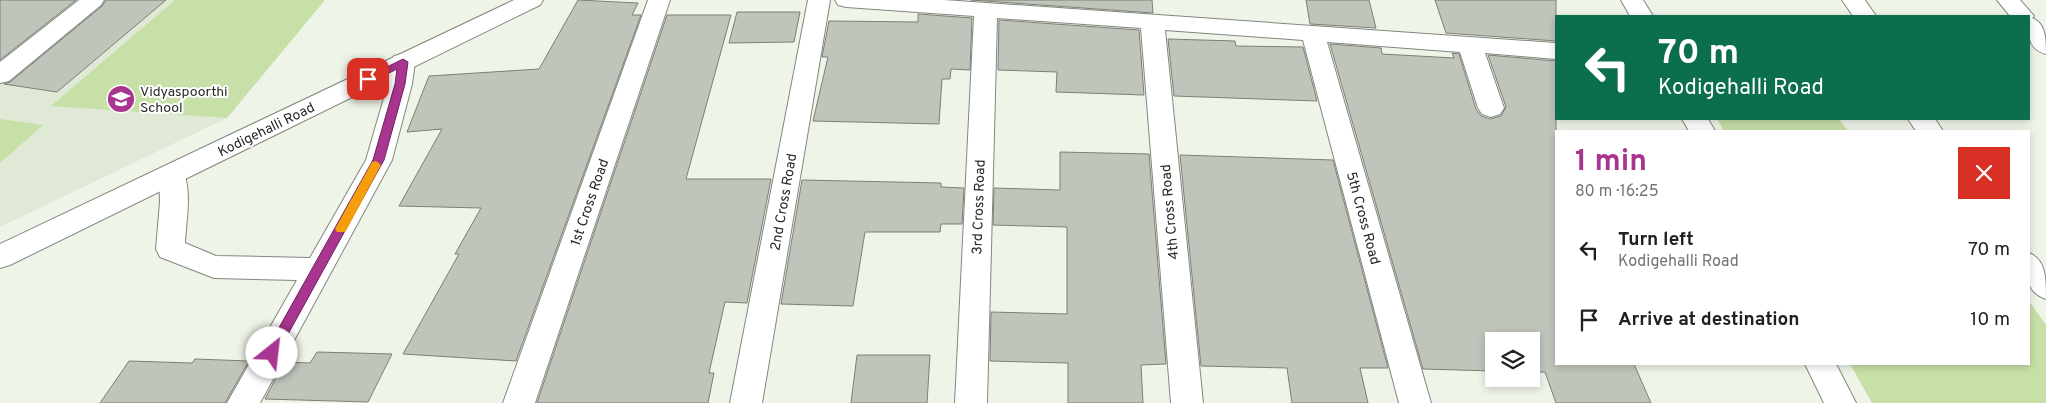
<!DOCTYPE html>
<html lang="en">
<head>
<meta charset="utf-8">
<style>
  :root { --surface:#fff; --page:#f2f2f2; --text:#202124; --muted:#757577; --accent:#a8358f }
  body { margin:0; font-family:Overpass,sans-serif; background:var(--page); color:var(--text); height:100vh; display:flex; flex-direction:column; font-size:19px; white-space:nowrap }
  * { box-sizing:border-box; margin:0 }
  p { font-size:16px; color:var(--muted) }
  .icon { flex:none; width:28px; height:28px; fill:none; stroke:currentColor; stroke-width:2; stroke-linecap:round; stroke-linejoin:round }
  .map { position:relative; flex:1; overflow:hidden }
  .sheet { position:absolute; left:1555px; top:130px; width:475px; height:235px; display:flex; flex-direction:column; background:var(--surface); border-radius:0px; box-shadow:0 2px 8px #0003 }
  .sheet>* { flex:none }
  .guide { position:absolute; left:1555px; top:15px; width:475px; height:105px; border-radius:0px; box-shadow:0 2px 8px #0003; background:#0b6e4f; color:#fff; overflow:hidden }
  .buttons { position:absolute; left:1485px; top:332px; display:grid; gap:10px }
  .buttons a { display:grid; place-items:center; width:55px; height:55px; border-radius:0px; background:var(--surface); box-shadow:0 2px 8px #0003; font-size:25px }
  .pin { position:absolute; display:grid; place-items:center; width:42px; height:42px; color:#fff; margin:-21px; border-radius:10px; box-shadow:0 2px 8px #0006 }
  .me { position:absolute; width:55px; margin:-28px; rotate:29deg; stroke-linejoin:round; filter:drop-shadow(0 0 4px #0008) }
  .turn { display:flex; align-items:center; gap:18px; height:105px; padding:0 20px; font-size:22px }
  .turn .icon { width:65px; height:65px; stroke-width:2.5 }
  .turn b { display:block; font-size:35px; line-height:42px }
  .round { display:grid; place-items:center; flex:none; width:52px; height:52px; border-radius:0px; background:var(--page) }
  .overview { display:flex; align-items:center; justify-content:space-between; height:85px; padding:0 20px }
  h1 { font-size:30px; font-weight:700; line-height:38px; color:var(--accent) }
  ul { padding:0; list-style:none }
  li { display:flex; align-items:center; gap:15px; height:70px; padding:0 20px }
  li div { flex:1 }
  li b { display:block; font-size:19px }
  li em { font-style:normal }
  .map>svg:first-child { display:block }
  .built { fill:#e0e8d6 }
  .green { fill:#c7e0a7 }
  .building { fill:#c0c5bb; stroke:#7b8076 }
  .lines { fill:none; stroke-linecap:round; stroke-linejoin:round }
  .minor-casing { stroke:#82877d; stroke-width:2 }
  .secondary-casing { stroke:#82877d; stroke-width:2 }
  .minor { fill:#fff; fill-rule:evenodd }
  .secondary { fill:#fff; fill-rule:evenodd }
  .route { fill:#a8358f; stroke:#6d225d }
  .slow { fill:#f59e0b }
  .labels { text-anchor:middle; stroke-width:4; stroke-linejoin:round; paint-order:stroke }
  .poi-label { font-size:14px; fill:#272925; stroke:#fff; text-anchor:start }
  .street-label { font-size:14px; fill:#272925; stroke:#fff }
</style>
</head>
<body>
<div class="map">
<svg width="2046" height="403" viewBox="0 0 2046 403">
  <rect width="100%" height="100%" fill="#eff4e9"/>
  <path class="built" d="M 99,0 L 325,0 L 227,118 L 0,227 L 0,80 Z"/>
  <g class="green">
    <path d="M 175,0 L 325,0 L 227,118 L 51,106 Z"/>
    <path d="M 0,119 L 43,125 L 0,163 Z"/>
    <path d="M 1717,119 L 1839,119 L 1848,131 L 1724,131 Z"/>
    <path d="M 2029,301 L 2046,325 L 2046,403 L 1872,403 L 1850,364 L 2029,364 Z"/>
  </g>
  <g class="building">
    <path d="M 0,0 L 76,0 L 0,60 Z"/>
    <path d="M 106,0 L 166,0 L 57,92 L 4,84 L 10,82 L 102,6 Z"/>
    <path d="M 578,0 L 638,3 L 632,15 L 641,15 L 516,361 L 403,354 L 459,254 L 455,254 L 481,208 L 399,206 L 442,129 L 407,132 L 429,76 L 539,69 Z"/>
    <path d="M 971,0 L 1152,0 L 1153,13 Z"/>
    <path d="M 1306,0 L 1369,0 L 1376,28 L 1310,24 Z"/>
    <path d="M 1435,0 L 1556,0 L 1556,41 L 1446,33 Z"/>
    <path d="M 737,12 L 800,12 L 794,42 L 729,43 Z"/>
    <path d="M 918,14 L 972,18 L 970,70 L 951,69 L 950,79 L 942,79 L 939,124 L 813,121 L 828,57 L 822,57 L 829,21 L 918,22 Z"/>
    <path d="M 667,15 L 731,15 L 686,179 L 771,179 L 747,303 L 725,302 L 709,373 L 714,373 L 708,403 L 537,403 Z"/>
    <path d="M 999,20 L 1139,30 L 1144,95 L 1056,92 L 1057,72 L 998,70 Z"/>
    <path d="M 1168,39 L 1235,41 L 1236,46 L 1303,47 L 1317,101 L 1174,96 Z"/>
    <path d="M 1330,44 L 1381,48 L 1382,54 L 1454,58 L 1452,53 L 1459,54 L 1476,109 L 1481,116 L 1490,119 L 1501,116 L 1506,107 L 1488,55 L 1556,61 L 1556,364 L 1634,364 L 1651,403 L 1556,403 L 1545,372 L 1531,372 L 1531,341 L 1494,341 L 1494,371 L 1423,369 Z"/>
    <path d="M 1060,152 L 1149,154 L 1166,364 L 1141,365 L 1143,403 L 1068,403 L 1068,363 L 990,361 L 991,312 L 1067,314 L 1067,227 L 993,225 L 994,188 L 1060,190 Z"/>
    <path d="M 1180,155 L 1333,160 L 1388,368 L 1360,368 L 1368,403 L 1292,403 L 1287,368 L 1201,366 Z"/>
    <path d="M 802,180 L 941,183 L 941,187 L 964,188 L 962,224 L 941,224 L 940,232 L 865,232 L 853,306 L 781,304 Z"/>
    <path d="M 317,352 L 392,354 L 368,402 L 265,399 L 284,362 L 310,363 Z"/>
    <path d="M 857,355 L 930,355 L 927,403 L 851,403 Z"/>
    <path d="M 195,359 L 249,361 L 225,403 L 100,403 L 129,361 L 192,363 Z"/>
  </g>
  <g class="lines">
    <defs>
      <g id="minor">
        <path d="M 79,0 L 104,0 L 101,5 L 9,81 L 0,83 L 0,62 Z"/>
        <path d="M 648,0 L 670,0 L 535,403 L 503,403 Z"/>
        <path d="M 808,0 L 830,0 L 762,403 L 730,403 Z"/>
        <path d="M 835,0 L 944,0 L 1556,43 L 1556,59 L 1485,53 L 1504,108 L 1500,114 L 1491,117 L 1482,114 L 1478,108 L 1460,52 L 1327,42 L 1431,403 L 1399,403 L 1303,40 L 1165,30 L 1203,403 L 1171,403 L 1141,28 L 997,18 L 987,403 L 955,403 L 974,16 L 846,7 L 838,5 Z"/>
        <path d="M 1621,0 L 1643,0 L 1653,16 L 1630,16 Z"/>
        <path d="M 1842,0 L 1865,0 L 1876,16 L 1853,16 Z"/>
        <path d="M 1997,0 L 2020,0 L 2034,16 L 2032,18 C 2046,23 2046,40 2046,54 C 2026,48 2029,34 2029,16 L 2010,16 Z"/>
        <path d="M 403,54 L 412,56 L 415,62 L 412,84 L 392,160 L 260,403 L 227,403 L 297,280 L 214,278 L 160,257 L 156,249 L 160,202 L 159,174 L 163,167 L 172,164 L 181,167 C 193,188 186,220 185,243 L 216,256 L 310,258 L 366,160 L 388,84 L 391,62 L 394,56 Z"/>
        <path d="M 1682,119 L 1708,119 L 1715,131 L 1689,131 Z"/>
        <path d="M 1908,119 L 1935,119 L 1943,131 L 1916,131 Z"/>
        <path d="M 2029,253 C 2046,260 2046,278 2046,299 C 2023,291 2028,273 2029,253 Z"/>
        <path d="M 1805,364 L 1836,364 L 1856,403 L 1824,403 Z"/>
      </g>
      <path id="secondary" d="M 514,0 L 543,0 L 540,5 L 10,265 L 0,268 L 0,244 Z"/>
    </defs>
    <use href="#minor" class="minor-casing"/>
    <use href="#secondary" class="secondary-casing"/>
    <use href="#minor" class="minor"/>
    <use href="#secondary" class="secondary"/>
  </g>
  <path class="route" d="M 403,59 L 408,62 L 405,84 L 384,160 L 276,356 L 272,358 L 267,356 L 265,353 L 267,349 L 373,160 L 395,84 L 397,69 L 371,82 L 368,83 L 363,79 Z"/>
  <path class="slow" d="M 376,161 L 381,165 L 347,229 L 345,232 L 337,232 L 335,229 L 372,162 Z"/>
  <defs>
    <symbol id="school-disc" viewBox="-11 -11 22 22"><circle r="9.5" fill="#a8358f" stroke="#fff"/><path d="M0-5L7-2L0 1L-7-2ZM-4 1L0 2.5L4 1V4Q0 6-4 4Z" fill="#fff"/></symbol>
  </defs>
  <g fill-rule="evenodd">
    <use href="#school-disc" x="105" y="83" width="32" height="32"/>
  </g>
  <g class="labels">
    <g class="poi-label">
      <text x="140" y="96">Vidyaspoorthi<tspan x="140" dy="16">School</tspan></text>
    </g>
    <g class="street-label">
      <text transform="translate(266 129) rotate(-26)" y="5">Kodigehalli Road</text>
      <text transform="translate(589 202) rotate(-71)" y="5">1st Cross Road</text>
      <text transform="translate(783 202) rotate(-80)" y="5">2nd Cross Road</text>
      <text transform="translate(978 207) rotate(-88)" y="5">3rd Cross Road</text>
      <text transform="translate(1169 212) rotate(-95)" y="5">4th Cross Road</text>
      <text transform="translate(1364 218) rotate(75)" y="5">5th Cross Road</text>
    </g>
  </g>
</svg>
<div class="buttons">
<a><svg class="icon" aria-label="layers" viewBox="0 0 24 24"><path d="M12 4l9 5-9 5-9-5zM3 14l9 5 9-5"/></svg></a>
</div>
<div class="pin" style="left:368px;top:79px;background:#d93025"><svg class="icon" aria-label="arrive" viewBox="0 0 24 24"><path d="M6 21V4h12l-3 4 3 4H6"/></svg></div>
<svg class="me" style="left:272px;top:353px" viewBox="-20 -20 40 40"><circle r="19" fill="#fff"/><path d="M0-13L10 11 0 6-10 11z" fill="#a8358f"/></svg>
<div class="guide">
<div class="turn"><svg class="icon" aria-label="left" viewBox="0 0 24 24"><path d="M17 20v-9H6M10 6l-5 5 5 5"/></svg><div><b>70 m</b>Kodigehalli Road</div></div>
</div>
<section class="sheet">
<div class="overview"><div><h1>1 min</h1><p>80 m · 16:25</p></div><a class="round" style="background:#d93025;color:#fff"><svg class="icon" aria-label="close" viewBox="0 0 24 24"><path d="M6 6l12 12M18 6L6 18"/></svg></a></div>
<ul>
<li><svg class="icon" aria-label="left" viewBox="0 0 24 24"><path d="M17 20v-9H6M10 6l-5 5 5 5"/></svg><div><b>Turn left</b><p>Kodigehalli Road</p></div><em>70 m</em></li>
<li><svg class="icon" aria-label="arrive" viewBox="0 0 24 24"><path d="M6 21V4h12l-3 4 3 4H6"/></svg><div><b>Arrive at destination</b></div><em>10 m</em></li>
</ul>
</section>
</div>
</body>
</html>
